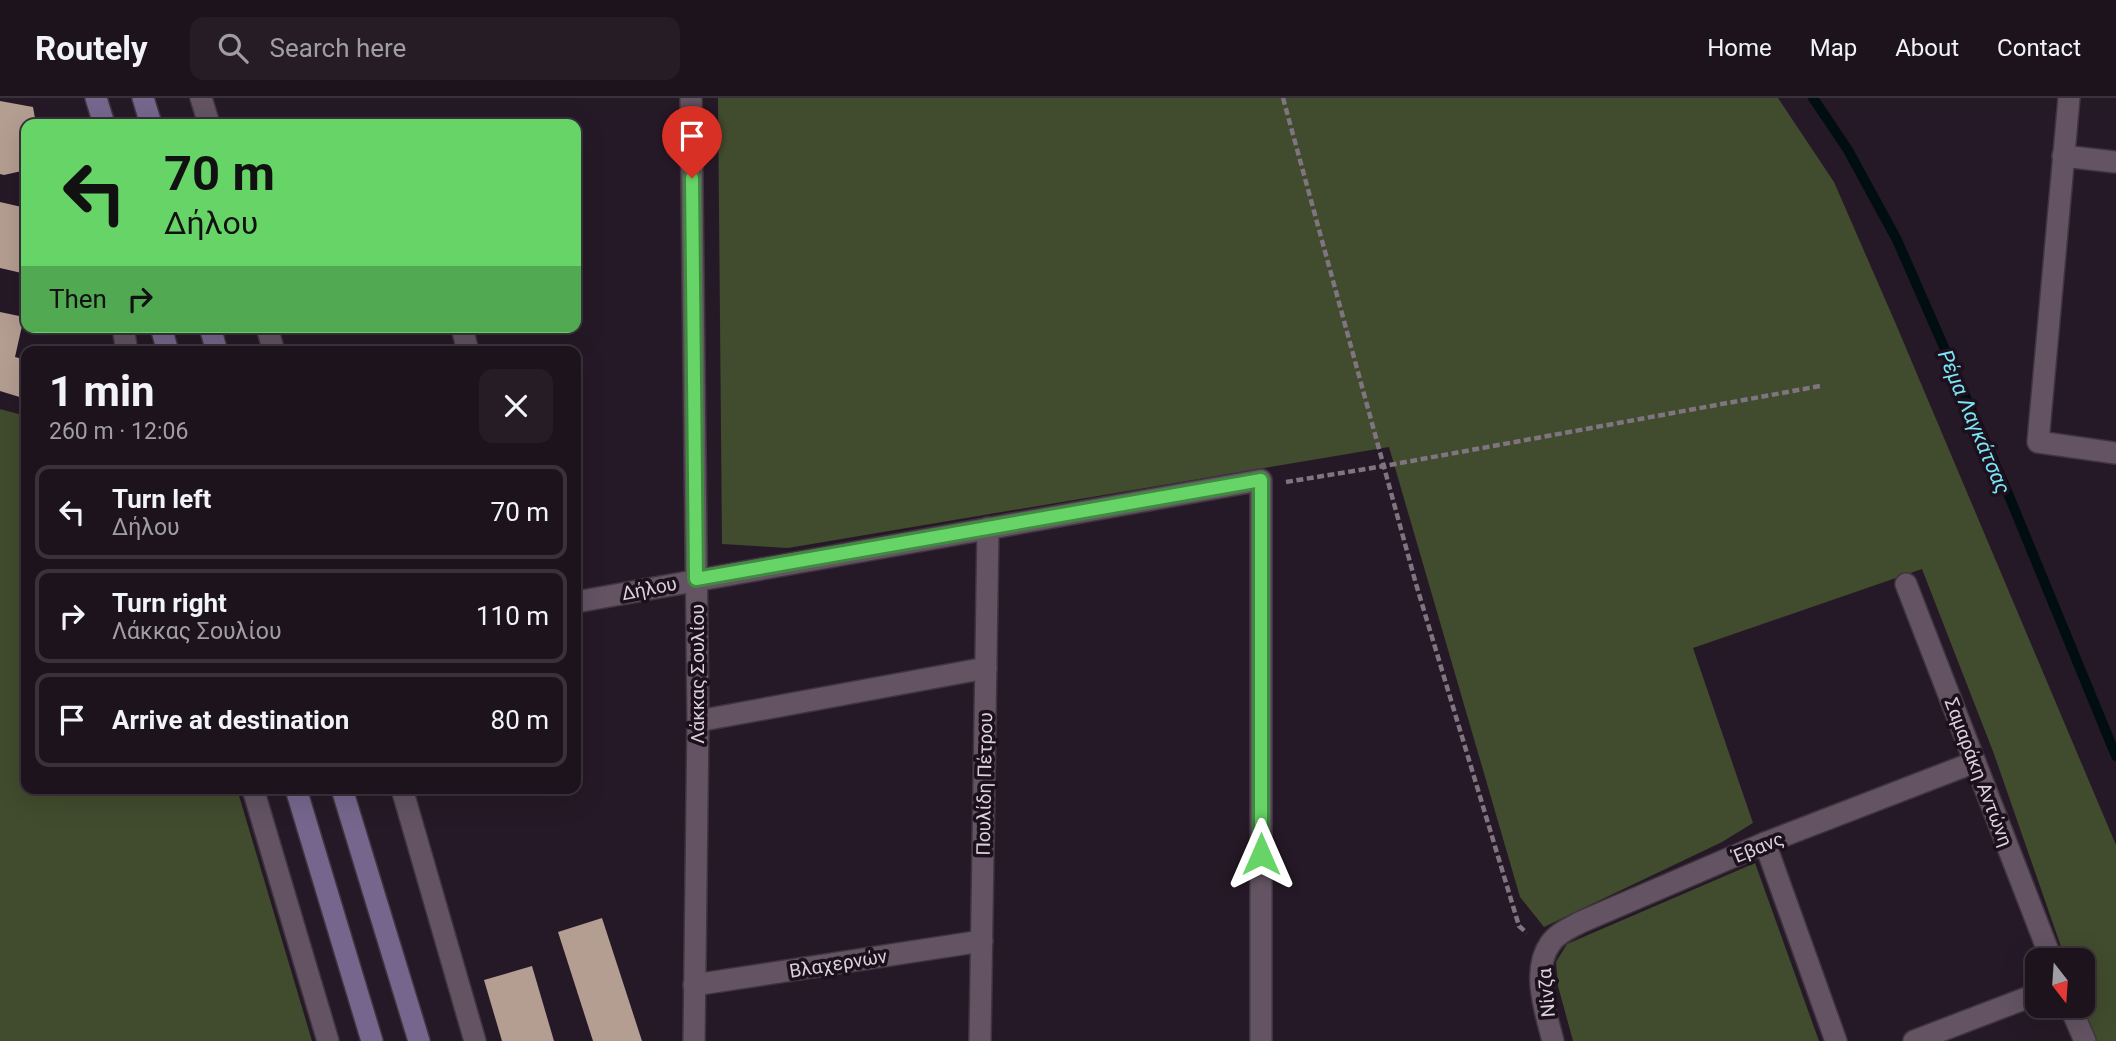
<!DOCTYPE html>
<html lang="en">
<head>
<meta charset="utf-8">
<style>
  :root { --surface:#1c131d; --page:#251c26; --text:#f1f3f6; --muted:#a09ea4; --line:#3a323b }
  body { margin:0; font-family:Roboto,sans-serif; background:var(--page); color:var(--text); height:100vh; display:flex; flex-direction:column; font-size:26px; white-space:nowrap }
  * { box-sizing:border-box; margin:0 }
  p { font-size:23px; color:var(--muted) }
  .icon { flex:none; width:38px; height:38px; fill:none; stroke:currentColor; stroke-width:2; stroke-linecap:round; stroke-linejoin:round }
  .map { position:relative; flex:1; overflow:hidden }
  .panel { position:absolute; left:21px; top:248px; width:560px; height:448px; display:flex; flex-direction:column; background:var(--surface); border-radius:14px; box-shadow:0 7px 28px #0002,0 0 0 2px var(--line) }
  .panel>* { flex:none }
  .banner { position:absolute; left:21px; top:21px; width:560px; height:214px; border-radius:14px; box-shadow:0 7px 28px #0002,0 0 0 2px var(--line); background:#66d466; color:#111; overflow:hidden }
  .needle { width:46px; rotate:163deg }
  .fabs { position:absolute; left:2025px; top:850px; display:grid; gap:14px }
  .fabs a { display:grid; place-items:center; width:70px; height:70px; border-radius:14px; background:var(--surface); box-shadow:0 7px 28px #0002,0 0 0 2px var(--line); font-size:35px }
  .pin { position:absolute; display:grid; place-items:center; width:60px; height:60px; color:#fff; margin:-72px -30px; border-radius:50% 50% 50% 0; rotate:-45deg; box-shadow:0 0 7px #0007 }
  .pin .icon { rotate:45deg }
  .me { position:absolute; width:77px; margin:-38px; rotate:0deg; stroke-linejoin:round; filter:drop-shadow(0 0 5px #0008) }
  .turn { display:flex; align-items:center; gap:24px; height:147px; padding:0 28px; font-size:32px }
  .turn .icon { width:91px; height:91px; stroke-width:2.5 }
  .turn b { display:block; font-size:49px; line-height:60px }
  .then { display:flex; align-items:center; height:66px; padding:0 28px; background:#0003; gap:14px; font-size:26px }
  .round { display:grid; place-items:center; flex:none; width:74px; height:74px; border-radius:14px; background:var(--page) }
  .overview { display:flex; align-items:center; justify-content:space-between; height:119px; padding:0 28px }
  h1 { font-size:42px; font-weight:700; line-height:52px }
  ul { padding:0; list-style:none }
  li { display:flex; align-items:center; gap:21px; height:94px; margin:0 14px 10px; padding:0 14px; border:4px solid var(--line); border-radius:14px }
  li div { flex:1 }
  li b { display:block; font-size:26px }
  li em { font-style:normal }
  header { display:flex; align-items:center; gap:42px; box-sizing:border-box; height:98px; padding:0 35px; background:var(--surface); border-bottom:2px solid var(--line) }
  header strong { font-size:33px }
  nav { display:flex; gap:38px; margin-inline-start:auto; font-size:24px }
  .search { width:490px; height:63px; background:var(--page); display:flex; align-items:center; gap:18px; box-sizing:border-box; padding:0 24px; border-radius:14px; color:var(--muted); font-size:26px }
  .map>svg:first-child { display:block }
  .green { fill:#414b2d }
  .lines { fill:none; stroke-linecap:round; stroke-linejoin:round }
  .stream { stroke:#000e11; stroke-width:10 }
  .building { fill:#b49d91 }
  .street-casing { stroke:#3f353f; stroke-width:24 }
  .secondary-casing { stroke:#3f353f; stroke-width:24 }
  .path { stroke:#7f747f; stroke-width:4.5; stroke-dasharray:7 3.5; stroke-linecap:butt }
  .street { stroke:#635363; stroke-width:21 }
  .secondary { stroke:#76668d; stroke-width:21 }
  .route-casing { stroke:#428a42; stroke-width:18 }
  .route { stroke:#66d466; stroke-width:12 }
  .labels { text-anchor:middle; stroke-width:7; stroke-linejoin:round; paint-order:stroke }
  .street-label { font-size:19px; fill:#d9d0d9; stroke:#1d101d }
  .water-label { font-size:21px; font-style:italic; fill:#7ae7f9; stroke:#1d101d }
</style>
</head>
<body>
<header>
<strong>Routely</strong>
<div class="search"><svg class="icon" aria-label="search" viewBox="0 0 24 24"><circle cx="10" cy="10" r="6"/><path d="M15 15l6 6"/></svg>Search here</div>
<nav><a>Home</a><a>Map</a><a>About</a><a>Contact</a></nav>
</header>
<div class="map">
<svg width="2116" height="943" viewBox="0 0 2116 943">
  <rect width="100%" height="100%" fill="#261927"/>
  <g class="green">
    <path d="M 718,0 L 1778,0 L 1834,84 L 1895,224 L 2116,747 L 2116,943 L 2096,943 L 2083,907 L 2082,863 L 2066,863 L 1994,656 L 1922,471 L 1693,550 L 1753,725 L 1722,744 L 1544,829 L 1520,799 L 1389,349 L 788,450 L 722,446 Z"/>
    <path d="M 0,311 L 26,318 L 26,691 L 237,691 L 312,943 L 0,943 Z"/>
    <path d="M 1755,765 L 1819,943 L 1573,943 L 1558,888 L 1556,864 L 1567,846 Z"/>
  </g>
  <g class="lines">
    <path class="stream" d="M 1813,0 L 1848,52 L 1897,142 L 2007,393 L 2116,658"/>
  </g>
  <g class="building">
    <path d="M 0,3 L 33,9 L 36,26 L 26,26 L 26,72 L 4,77 L 0,76 Z"/>
    <path d="M 0,104 L 26,110 L 26,176 L 0,170 Z"/>
    <path d="M 0,214 L 24,219 L 15,259 L 26,262 L 26,301 L 0,293 Z"/>
    <path d="M 602,820 L 642,943 L 593,943 L 558,834 Z"/>
    <path d="M 532,868 L 554,943 L 502,943 L 484,882 Z"/>
  </g>
  <g class="lines">
    <defs>
      <g id="street">
        <path d="M 201,0 L 209,26"/>
        <path d="M 691,0 L 698,623 L 694,943"/>
        <path d="M 2069,0 L 2038,344 L 2116,355"/>
        <path d="M 2063,58 L 2116,64"/>
        <path d="M 123,229 L 127,254"/>
        <path d="M 267,229 L 274,254"/>
        <path d="M 462,229 L 468,254"/>
        <path d="M 1906,486 L 2052,863"/>
        <path d="M 576,504 L 1261,382 L 1261,943"/>
        <path d="M 698,623 L 986,570"/>
        <path d="M 253,691 L 328,943"/>
        <path d="M 402,691 L 475,943"/>
        <path d="M 1765,745 L 1836,943"/>
        <path d="M 694,887 L 982,843"/>
        <path d="M 2070,908 L 2085,943"/>
        <path d="M 980,943 L 988,430"/>
        <path d="M 1553,943 C 1546,915 1531,873 1550,846 C 1557,835 1570,830 1581,824 L 1765,745 L 1975,664"/>
        <path d="M 1914,943 L 2037,896"/>
      </g>
      <g id="secondary">
        <path d="M 96,0 L 104,26"/>
        <path d="M 143,0 L 151,26"/>
        <path d="M 161,229 L 168,254"/>
        <path d="M 210,229 L 217,254"/>
        <path d="M 296,691 L 372,943"/>
        <path d="M 342,691 L 419,943"/>
      </g>
    </defs>
    <use href="#street" class="street-casing"/>
    <use href="#secondary" class="secondary-casing"/>
    <g class="path">
      <path d="M 1283,0 L 1416,486 L 1519,828 L 1527,835"/>
      <path d="M 1286,384 L 1384,368 L 1820,288"/>
    </g>
    <use href="#street" class="street"/>
    <use href="#secondary" class="secondary"/>
  </g>
  <g class="lines">
    <defs>
      <path id="route" d="M 692,80 L 696,481 L 1261,382 L 1261,756"/>
    </defs>
    <use href="#route" class="route-casing"/>
    <use href="#route" class="route"/>
  </g>
  <g class="labels">
    <g class="street-label">
      <text transform="translate(649 490) rotate(-11)" y="7">Δήλου</text>
      <text transform="translate(697 576) rotate(-90)" y="7">Λάκκας Σουλίου</text>
      <text transform="translate(1979 674) rotate(69)" y="7">Σαμαράκη Αντώνη</text>
      <text transform="translate(984 686) rotate(-89)" y="7">Πουλίδη Πέτρου</text>
      <text transform="translate(1758 749) rotate(-22)" y="7">Έβανς</text>
      <text transform="translate(838 865) rotate(-9)" y="7">Βλαχερνών</text>
      <text transform="translate(1546 895) rotate(-95)" y="7">Νίνζα</text>
    </g>
    <g class="water-label">
      <text transform="translate(1974 324) rotate(67)" y="7">Ρέμα Λαγκάτσας</text>
    </g>
  </g>
</svg>
<div class="fabs">
<a><svg class="needle" viewBox="-14 -14 28 28"><path d="M0-13l5 13h-10z" fill="#e53935"/><path d="M0 13l5-13h-10z" fill="#a09ea4"/></svg></a>
</div>
<div class="pin" style="left:692px;top:80px;background:#d93025"><svg class="icon" aria-label="arrive" viewBox="0 0 24 24"><path d="M6 21V4h12l-3 4 3 4H6"/></svg></div>
<svg class="me" style="left:1261px;top:756px" viewBox="-20 -20 40 40"><path d="M0-17L14 15 0 8-14 15z" fill="#66d466" stroke="#fff" stroke-width="4"/></svg>
<div class="banner">
<div class="turn"><svg class="icon" aria-label="left" viewBox="0 0 24 24"><path d="M17 20v-9H6M10 6l-5 5 5 5"/></svg><div><b>70 m</b>Δήλου</div></div>
<div class="then">Then<svg class="icon" aria-label="right" viewBox="0 0 24 24"><path d="M7 20v-9h11M14 6l5 5-5 5"/></svg></div>
</div>
<section class="panel">
<div class="overview"><div><h1>1 min</h1><p>260 m · 12:06</p></div><a class="round"><svg class="icon" aria-label="close" viewBox="0 0 24 24"><path d="M6 6l12 12M18 6L6 18"/></svg></a></div>
<ul>
<li><svg class="icon" aria-label="left" viewBox="0 0 24 24"><path d="M17 20v-9H6M10 6l-5 5 5 5"/></svg><div><b>Turn left</b><p>Δήλου</p></div><em>70 m</em></li>
<li><svg class="icon" aria-label="right" viewBox="0 0 24 24"><path d="M7 20v-9h11M14 6l5 5-5 5"/></svg><div><b>Turn right</b><p>Λάκκας Σουλίου</p></div><em>110 m</em></li>
<li><svg class="icon" aria-label="arrive" viewBox="0 0 24 24"><path d="M6 21V4h12l-3 4 3 4H6"/></svg><div><b>Arrive at destination</b></div><em>80 m</em></li>
</ul>
</section>
</div>
</body>
</html>
